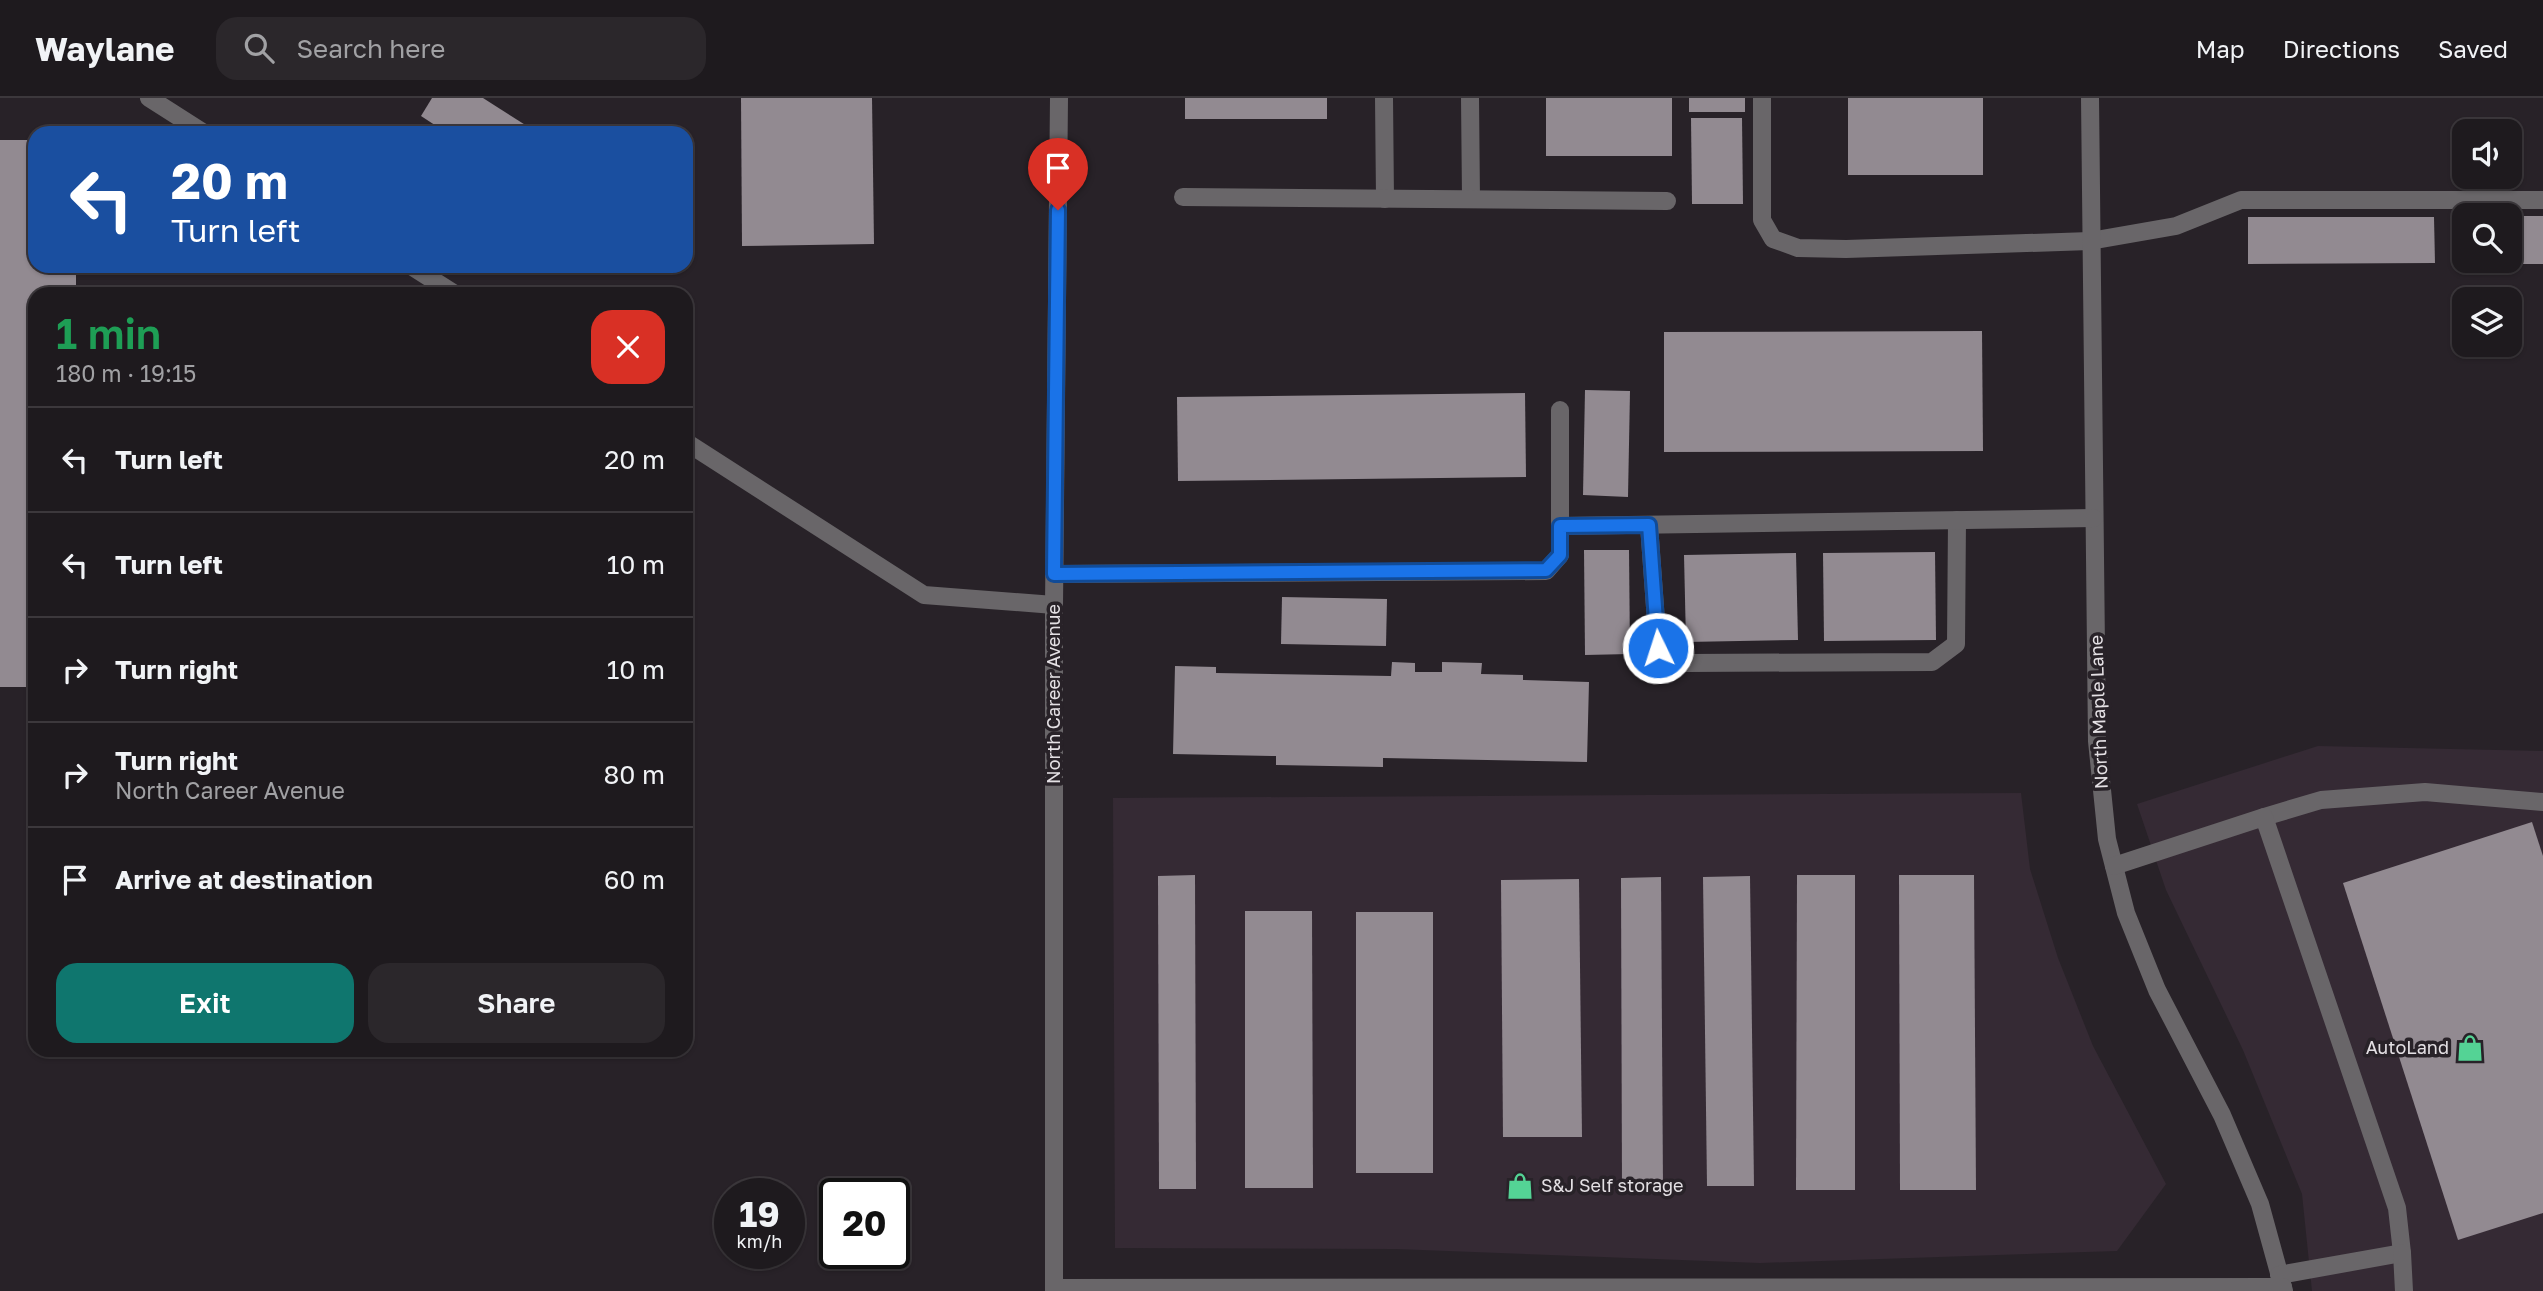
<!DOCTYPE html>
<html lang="en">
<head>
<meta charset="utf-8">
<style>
  :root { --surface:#1e1a1e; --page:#2b272b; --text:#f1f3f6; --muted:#a1a1a4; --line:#3c383c; --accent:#0f766e }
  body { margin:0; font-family:"Golos Text",sans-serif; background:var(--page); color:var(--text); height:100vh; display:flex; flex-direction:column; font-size:26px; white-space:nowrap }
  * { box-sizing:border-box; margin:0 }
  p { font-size:23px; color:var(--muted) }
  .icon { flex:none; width:38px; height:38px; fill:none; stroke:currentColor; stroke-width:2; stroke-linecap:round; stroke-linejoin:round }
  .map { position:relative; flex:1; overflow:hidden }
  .side { position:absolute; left:28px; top:189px; width:665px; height:770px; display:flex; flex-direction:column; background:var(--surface); border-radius:21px; box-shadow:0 2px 5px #0004,0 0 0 2px var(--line) }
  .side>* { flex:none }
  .banner { position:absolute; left:28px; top:28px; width:665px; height:147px; border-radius:21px; box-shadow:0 2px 5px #0004,0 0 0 2px var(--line); background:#1a4fa0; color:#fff; overflow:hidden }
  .tools { position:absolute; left:2452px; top:21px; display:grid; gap:14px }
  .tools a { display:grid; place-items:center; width:70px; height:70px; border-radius:14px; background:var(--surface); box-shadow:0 2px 5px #0004,0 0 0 2px var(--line); font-size:35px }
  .speed { position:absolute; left:714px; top:1080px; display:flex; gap:14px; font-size:35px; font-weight:700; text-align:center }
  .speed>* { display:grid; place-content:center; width:91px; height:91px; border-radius:50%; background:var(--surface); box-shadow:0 2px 5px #0004,0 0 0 2px var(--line); line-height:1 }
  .speed small { font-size:18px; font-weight:400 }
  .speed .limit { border:4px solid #111; border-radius:10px; background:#fff; color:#111 }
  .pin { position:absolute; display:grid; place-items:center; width:60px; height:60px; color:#fff; margin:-72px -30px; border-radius:50% 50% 50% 0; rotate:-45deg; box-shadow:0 0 7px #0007 }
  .pin .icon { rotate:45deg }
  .me { position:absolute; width:77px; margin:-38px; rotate:356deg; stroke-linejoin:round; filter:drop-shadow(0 0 5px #0008) }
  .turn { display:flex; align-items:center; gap:24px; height:147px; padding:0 28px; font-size:32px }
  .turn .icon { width:91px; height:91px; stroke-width:2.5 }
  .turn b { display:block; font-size:49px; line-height:60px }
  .round { display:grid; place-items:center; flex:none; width:74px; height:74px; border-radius:21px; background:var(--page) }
  .summary { display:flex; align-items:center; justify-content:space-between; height:119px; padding:0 28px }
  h1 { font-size:42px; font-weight:600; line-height:52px; color:#1e9e55 }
  .button { display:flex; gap:14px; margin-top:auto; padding:14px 28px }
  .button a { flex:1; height:80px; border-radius:21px; background:var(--accent); color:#fff; font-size:28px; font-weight:600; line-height:80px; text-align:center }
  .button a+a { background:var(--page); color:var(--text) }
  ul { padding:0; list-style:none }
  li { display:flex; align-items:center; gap:21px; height:105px; padding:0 28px; border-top:2px solid var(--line) }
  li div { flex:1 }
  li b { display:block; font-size:26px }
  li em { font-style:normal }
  header { display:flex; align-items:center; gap:42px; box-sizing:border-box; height:98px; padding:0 35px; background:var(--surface); border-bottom:2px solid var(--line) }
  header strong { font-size:33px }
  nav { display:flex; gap:38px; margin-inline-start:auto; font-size:24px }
  .search { width:490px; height:63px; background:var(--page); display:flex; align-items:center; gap:18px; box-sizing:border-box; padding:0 24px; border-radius:21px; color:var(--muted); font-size:26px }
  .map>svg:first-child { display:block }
  .built { fill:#352a34 }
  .building { fill:#928a91 }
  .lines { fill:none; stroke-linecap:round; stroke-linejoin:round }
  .minor { stroke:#696669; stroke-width:18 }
  .route-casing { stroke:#114b97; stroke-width:18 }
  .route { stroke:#1a73e8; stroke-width:12 }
  .labels { text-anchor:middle; stroke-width:7; stroke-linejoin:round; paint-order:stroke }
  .street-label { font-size:18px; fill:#e4e0e4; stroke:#282228 }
  .poi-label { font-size:18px; fill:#e4e0e4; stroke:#282228; text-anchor:end }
</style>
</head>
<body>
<header>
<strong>Waylane</strong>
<div class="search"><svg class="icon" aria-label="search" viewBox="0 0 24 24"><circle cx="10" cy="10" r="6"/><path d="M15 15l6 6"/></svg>Search here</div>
<nav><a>Map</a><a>Directions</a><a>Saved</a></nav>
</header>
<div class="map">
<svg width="2543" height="1193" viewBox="0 0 2543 1193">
  <rect width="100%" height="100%" fill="#282228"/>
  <g class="built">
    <path d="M 2318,648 L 2543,653 L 2543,1193 L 2312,1193 L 2302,1096 L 2243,952 L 2166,792 L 2137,706 Z"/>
    <path d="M 2021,695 L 2030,771 L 2058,860 L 2093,948 L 2166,1086 L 2117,1153 L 1760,1165 L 1396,1151 L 1115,1150 L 1113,700 Z"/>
  </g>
  <g class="building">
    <path d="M 432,0 L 483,0 L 538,35 L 447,35 L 421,18 Z"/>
    <path d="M 741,0 L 872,0 L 874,146 L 742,148 Z"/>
    <rect x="1185" y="0" width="142" height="21"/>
    <rect x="1546" y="0" width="126" height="58"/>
    <rect x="1689" y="0" width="56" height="14"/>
    <rect x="1848" y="0" width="135" height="77"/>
    <path d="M 1691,20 L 1742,20 L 1743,106 L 1692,106 Z"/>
    <path d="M 0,42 L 35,42 L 35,168 L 76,168 L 76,196 L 35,196 L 35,589 L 0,589 Z"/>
    <path d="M 2451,117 L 2464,117 L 2464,163 L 2510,163 L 2510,118 L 2543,118 L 2543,166 L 2451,166 Z"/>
    <path d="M 2248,119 L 2434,119 L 2435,165 L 2248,166 Z"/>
    <path d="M 1982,233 L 1983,353 L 1664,354 L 1664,234 Z"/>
    <path d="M 1585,292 L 1630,293 L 1628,399 L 1583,397 Z"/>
    <path d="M 1525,295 L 1526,379 L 1178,383 L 1177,299 Z"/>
    <path d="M 1584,452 L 1629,452 L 1630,556 L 1585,557 Z"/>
    <path d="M 1935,454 L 1936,542 L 1824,543 L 1823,455 Z"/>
    <path d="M 1796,455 L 1798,542 L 1686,544 L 1684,457 Z"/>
    <path d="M 1282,499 L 1387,501 L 1386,548 L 1281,546 Z"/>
    <path d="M 1392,564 L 1415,565 L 1415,574 L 1442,574 L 1442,564 L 1482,565 L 1481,576 L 1523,577 L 1523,582 L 1589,584 L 1587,664 L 1383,660 L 1383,669 L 1276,667 L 1276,658 L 1173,656 L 1175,568 L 1216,569 L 1216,575 L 1391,578 Z"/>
    <path d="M 2532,724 L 2543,758 L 2543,1115 L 2458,1142 L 2343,785 Z"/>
    <path d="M 1195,777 L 1196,1091 L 1159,1091 L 1158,778 Z"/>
    <path d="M 1797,777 L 1855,777 L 1855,1092 L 1796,1092 Z"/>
    <path d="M 1899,777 L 1974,777 L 1976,1092 L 1900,1092 Z"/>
    <path d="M 1750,778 L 1754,1088 L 1707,1088 L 1703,779 Z"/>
    <path d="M 1661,779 L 1663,1090 L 1622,1090 L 1621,780 Z"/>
    <path d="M 1579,781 L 1582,1039 L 1503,1039 L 1501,782 Z"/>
    <path d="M 1245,813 L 1312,813 L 1313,1090 L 1245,1090 Z"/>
    <rect x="1356" y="814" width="77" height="261"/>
  </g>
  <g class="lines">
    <g class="minor">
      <path d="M 149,0 L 204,35"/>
      <path d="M 1384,0 L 1385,101"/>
      <path d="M 1470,0 L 1471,101"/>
      <path d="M 1762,0 L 1762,122 L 1773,141 L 1798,150 L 1846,151 L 2090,143 L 2176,128 L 2241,102 L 2543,102"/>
      <path d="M 2090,0 L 2097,643 L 2107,741 L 2126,815 L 2157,892 L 2222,1017 L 2260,1106 L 2284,1193"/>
      <path d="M 1183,99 L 1667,103"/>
      <path d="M 411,168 L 455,196"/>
      <path d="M 686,344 L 924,497 L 1054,507"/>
      <path d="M 1649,427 L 1658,550 L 1686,565 L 1932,564 L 1956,546 L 1957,422"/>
      <path d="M 1560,428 L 2094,420"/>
      <path d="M 1054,476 L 1546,473 L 1560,457 L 1560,312"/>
      <path d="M 2264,719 L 2321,702 L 2425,694 L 2543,704"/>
      <path d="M 2114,768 L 2264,719 L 2397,1110 L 2402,1155 L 2279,1177"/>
      <path d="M 2402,1155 L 2404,1193"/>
      <path d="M 1054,1190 L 2283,1189"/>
      <path d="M 1054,1193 L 1054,507 L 1059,0"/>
    </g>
  </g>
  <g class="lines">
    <defs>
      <path id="route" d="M 1058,112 L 1054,476 L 1546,472 L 1560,457 L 1560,428 L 1649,427 L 1658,550"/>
    </defs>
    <use href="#route" class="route-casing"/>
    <use href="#route" class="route"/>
  </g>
  <defs>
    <symbol id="shop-bare" viewBox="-9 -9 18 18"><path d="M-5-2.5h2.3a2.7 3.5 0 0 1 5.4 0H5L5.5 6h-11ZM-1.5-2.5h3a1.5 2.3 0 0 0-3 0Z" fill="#54d395" stroke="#282228" stroke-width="2.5" paint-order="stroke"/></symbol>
  </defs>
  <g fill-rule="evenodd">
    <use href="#shop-bare" x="2451" y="931" width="38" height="38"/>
    <use href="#shop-bare" x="1501" y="1069" width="38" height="38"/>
  </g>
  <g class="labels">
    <g class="street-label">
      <text transform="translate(1054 596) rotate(-90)" y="6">North Career Avenue</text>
      <text transform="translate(2099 614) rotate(-92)" y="6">North Maple Lane</text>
    </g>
    <g class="poi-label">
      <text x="2449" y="956">AutoLand</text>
      <text x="1541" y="1094" text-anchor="start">S&amp;J Self storage</text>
    </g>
  </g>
</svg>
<div class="tools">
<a><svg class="icon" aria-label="sound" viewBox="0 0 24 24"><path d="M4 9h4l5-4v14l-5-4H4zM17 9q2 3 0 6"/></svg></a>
<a><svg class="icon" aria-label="search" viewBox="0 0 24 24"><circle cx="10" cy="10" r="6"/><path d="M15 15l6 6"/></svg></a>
<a><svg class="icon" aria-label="layers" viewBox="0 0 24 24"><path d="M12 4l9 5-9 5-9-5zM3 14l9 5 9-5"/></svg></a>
</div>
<div class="speed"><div>19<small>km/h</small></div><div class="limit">20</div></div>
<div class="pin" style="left:1058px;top:112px;background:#d93025"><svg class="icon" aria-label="arrive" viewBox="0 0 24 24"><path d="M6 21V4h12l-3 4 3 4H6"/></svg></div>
<svg class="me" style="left:1658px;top:550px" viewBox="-20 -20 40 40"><circle r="17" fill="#1a73e8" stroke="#fff" stroke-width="3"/><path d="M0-11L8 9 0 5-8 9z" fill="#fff"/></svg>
<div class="banner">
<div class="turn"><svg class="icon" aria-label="left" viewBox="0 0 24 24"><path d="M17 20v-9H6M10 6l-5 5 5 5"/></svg><div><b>20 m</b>Turn left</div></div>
</div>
<section class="side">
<div class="summary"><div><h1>1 min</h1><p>180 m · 19:15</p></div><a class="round" style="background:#d93025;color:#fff"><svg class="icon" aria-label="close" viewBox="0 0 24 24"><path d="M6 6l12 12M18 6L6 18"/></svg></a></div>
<ul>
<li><svg class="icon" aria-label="left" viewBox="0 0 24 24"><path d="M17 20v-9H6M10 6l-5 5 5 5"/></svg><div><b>Turn left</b></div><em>20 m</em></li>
<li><svg class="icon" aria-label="left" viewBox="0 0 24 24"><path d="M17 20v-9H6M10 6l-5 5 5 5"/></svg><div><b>Turn left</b></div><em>10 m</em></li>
<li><svg class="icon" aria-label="right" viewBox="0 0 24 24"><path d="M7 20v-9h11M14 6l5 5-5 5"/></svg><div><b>Turn right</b></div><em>10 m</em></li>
<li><svg class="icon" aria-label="right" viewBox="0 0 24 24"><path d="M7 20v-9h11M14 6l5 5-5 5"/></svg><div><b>Turn right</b><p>North Career Avenue</p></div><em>80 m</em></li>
<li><svg class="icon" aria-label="arrive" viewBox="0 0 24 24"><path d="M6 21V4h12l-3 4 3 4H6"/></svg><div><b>Arrive at destination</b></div><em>60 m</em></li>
</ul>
<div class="button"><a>Exit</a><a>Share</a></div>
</section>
</div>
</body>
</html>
